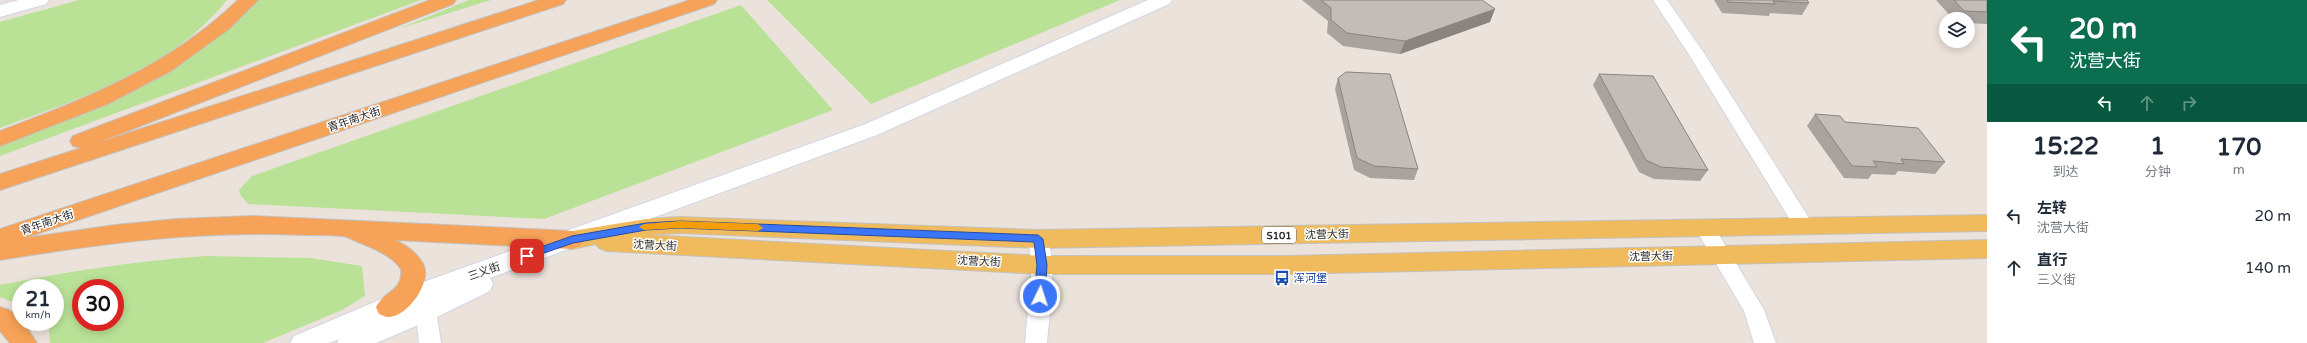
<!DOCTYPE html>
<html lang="zh">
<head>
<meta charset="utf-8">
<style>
  :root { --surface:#fff; --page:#f2f2f3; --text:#1f2937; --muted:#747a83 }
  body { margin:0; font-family:"Varela Round","Noto Sans SC",sans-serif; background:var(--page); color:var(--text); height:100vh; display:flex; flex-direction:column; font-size:15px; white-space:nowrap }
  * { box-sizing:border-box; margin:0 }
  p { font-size:13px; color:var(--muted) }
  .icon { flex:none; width:22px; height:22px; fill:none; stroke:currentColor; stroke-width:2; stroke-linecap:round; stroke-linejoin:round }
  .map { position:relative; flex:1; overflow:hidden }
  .sheet { display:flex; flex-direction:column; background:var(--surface); width:320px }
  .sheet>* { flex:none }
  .guide { background:#0b6e4f; color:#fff; overflow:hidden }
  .fabs { position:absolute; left:1939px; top:12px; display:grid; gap:8px }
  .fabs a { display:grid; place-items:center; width:36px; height:36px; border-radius:50%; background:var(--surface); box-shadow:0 2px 10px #0003; font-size:20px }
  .speed { position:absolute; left:12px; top:279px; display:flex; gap:8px; font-size:20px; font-weight:700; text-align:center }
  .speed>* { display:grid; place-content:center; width:52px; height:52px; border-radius:50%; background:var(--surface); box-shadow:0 2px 10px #0003; line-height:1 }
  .speed small { font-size:10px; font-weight:400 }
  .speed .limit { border:6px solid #d22; background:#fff; color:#111 }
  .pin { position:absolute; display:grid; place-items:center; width:34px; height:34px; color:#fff; margin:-17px; border-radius:8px; box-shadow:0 2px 6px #0006 }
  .me { position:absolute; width:44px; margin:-22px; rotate:4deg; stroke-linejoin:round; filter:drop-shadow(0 0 3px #0008) }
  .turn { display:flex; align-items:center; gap:14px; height:84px; padding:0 16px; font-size:18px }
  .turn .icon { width:52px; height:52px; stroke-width:2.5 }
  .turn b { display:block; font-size:28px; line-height:34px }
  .lanes { display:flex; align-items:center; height:38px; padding:0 16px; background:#0003; justify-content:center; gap:20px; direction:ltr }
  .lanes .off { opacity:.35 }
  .eta { display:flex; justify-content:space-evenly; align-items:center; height:68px; text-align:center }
  .eta b { font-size:24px; font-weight:700; line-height:28px }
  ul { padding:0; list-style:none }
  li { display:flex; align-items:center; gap:12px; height:52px; padding:0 16px }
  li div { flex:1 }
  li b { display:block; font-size:15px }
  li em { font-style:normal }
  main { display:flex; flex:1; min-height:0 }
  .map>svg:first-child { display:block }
  .green { fill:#bae297; fill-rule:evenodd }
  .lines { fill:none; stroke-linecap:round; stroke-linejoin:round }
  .minor-casing { stroke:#d0d6e2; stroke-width:2 }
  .tertiary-casing { stroke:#d0d6e2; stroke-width:2 }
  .primary-casing { stroke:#c3c3c3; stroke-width:2 }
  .trunk-casing { stroke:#c3c3c3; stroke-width:2 }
  .minor { fill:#fff; fill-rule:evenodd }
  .tertiary { fill:#fff; fill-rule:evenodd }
  .primary { fill:#efbb5c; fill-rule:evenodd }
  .trunk { fill:#f6a258; fill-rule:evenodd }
  .wall { fill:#a9a39d }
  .shaded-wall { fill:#898480 }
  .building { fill:#c4bdb7; stroke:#898480 }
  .route { fill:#3b75f8; stroke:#264ca1 }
  .slow { fill:#f59e0b }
  .labels { text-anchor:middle; stroke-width:3; stroke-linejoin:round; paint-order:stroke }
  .shield { fill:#fff; stroke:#696969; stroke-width:1 }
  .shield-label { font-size:10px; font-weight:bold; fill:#292929 }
  .street-label { font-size:11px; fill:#292929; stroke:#fff }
  .transit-label { font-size:11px; fill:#164399; stroke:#fff; text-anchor:start }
</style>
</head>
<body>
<main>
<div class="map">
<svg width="1987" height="343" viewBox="0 0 1987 343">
  <rect width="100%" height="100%" fill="#ebe2db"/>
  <g class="green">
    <path d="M 79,0 L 227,0 C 171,70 81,98 0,128 L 0,22 Z"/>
    <path d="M 257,0 L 421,0 L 0,156 L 0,144 C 99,106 182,79 257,0 Z"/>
    <path d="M 469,0 L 491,0 L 398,29 Z"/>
    <path d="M 767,0 L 1120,0 L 871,104 Z"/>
    <path d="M 741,5 L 833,110 L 544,219 L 248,204 L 241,196 L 239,190 L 252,176 Z"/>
    <path d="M 206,256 L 310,258 L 362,266 L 365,296 L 342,310 L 263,343 L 50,343 L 49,328 L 43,322 L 55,322 L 55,288 L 21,288 L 21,305 L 0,297 L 0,285 C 70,271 135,261 206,256 ZM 81,288 L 115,288 L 115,322 L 81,322 Z"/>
  </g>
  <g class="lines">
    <defs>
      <g id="minor">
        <path d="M 1653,0 L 1667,0 L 1704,53 L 1811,221 L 1813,226 L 1811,231 L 1804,233 L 1797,231 L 1688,53 Z"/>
        <path d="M 1705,221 L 1712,223 L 1764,310 L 1776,343 L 1754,343 L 1744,311 L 1695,228 L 1698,223 Z"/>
        <path d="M 1038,232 L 1045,234 C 1059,259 1049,314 1047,343 L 1025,343 L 1032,265 L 1028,239 L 1031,234 Z"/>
        <path d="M 424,289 L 431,292 L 434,297 L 441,343 L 419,343 L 414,297 L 417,292 Z"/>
      </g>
      <g id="tertiary">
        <path d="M 19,0 L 49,0 L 46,4 L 0,17 L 0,5 Z"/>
        <path d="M 1148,0 L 1172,0 L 1169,4 L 877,135 L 490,278 L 493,284 L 490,291 L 435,318 L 376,343 L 337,343 L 339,339 L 329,343 L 290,343 L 294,336 L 415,285 L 863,125 Z"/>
      </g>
      <path id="primary" d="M 1987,215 L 1987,231 L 1038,248 L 680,233 L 646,235 L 1042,256 L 1286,256 L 1987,240 L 1987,258 L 1286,274 L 1042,274 L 607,251 L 599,248 L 596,244 L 572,249 L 564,246 L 560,240 L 564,234 L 572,231 L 646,219 L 680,217 L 1038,230 Z"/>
      <g id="trunk">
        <path d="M 238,0 L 258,0 L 229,29 L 171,71 L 108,104 L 0,146 L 0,131 C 88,98 169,66 238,0 Z"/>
        <path d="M 430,0 L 456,0 L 453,4 L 97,143 L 539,0 L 566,0 L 563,4 L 0,190 L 0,174 L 81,148 L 73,146 L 70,141 L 73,136 Z"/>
        <path d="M 690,0 L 717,0 L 714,4 L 25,238 L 115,225 L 176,219 L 253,216 L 572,231 L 580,234 L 584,240 L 580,246 L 572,249 L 395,240 C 407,246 418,253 424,266 C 431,284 407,317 388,317 C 386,317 382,315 379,314 L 376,307 C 385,290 403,292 401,269 C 390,252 363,245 347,237 C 342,235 312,235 304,235 C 199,230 104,243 0,260 L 0,229 Z"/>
        <path d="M 0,307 L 9,310 L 21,319 L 21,322 L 23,322 L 37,343 L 10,343 L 0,331 Z"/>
      </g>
    </defs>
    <use href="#minor" class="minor-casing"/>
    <use href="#tertiary" class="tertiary-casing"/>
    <use href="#primary" class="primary-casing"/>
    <use href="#trunk" class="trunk-casing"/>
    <use href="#minor" class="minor"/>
    <use href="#tertiary" class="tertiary"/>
    <use href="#primary" class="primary"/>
    <use href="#trunk" class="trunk"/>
  </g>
  <g class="wall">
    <path d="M 1302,0 L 1482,0 L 1490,22 L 1400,54 L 1343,46 L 1327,33 L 1328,21 Z"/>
    <path d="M 1714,0 L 1807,0 L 1809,3 L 1802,15 L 1770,13 L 1769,16 L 1722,13 Z"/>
    <path d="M 1936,0 L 1987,0 L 1987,24 L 1968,23 L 1968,19 L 1953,19 Z"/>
    <path d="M 1599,74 L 1708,170 L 1700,181 L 1654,179 L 1639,172 L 1593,85 Z"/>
    <path d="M 1338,78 L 1418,169 L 1414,180 L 1370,178 L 1354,170 L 1335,89 Z"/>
    <path d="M 1815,114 L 1845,122 L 1945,162 L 1935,174 L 1898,171 L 1895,175 L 1872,174 L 1868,179 L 1844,178 L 1807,126 Z"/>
  </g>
  <path class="shaded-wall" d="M 1495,9 L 1490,22 L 1400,54 L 1405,41 Z"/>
  <g class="building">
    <path d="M 1321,0 L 1482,0 L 1495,9 L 1405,41 L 1347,33 L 1331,20 L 1331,8 Z"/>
    <path d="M 1727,0 L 1807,0 L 1809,3 L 1773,1 L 1775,4 L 1728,2 Z"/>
    <path d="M 1954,0 L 1987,0 L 1987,12 L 1964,11 Z"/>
    <path d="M 1346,72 L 1390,74 L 1418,169 L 1374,166 L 1357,158 L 1338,78 Z"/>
    <path d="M 1599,74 L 1653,76 L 1708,170 L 1661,167 L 1646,160 Z"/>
    <path d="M 1815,114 L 1840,116 L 1845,122 L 1918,128 L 1945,162 L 1901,159 L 1904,164 L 1873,161 L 1877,167 L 1852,166 Z"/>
  </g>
  <path class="route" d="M 680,221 L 1038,235 L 1043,239 L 1047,265 L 1045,296 L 1040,300 L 1034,296 L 1037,265 L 1034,242 L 680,228 L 646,230 L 573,243 L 527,259 L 522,256 L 524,253 L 572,236 L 646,223 Z"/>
  <path class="slow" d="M 680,221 L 758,224 L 763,228 L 758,231 L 680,228 L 644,230 L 639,227 L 644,224 Z"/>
  <defs>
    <symbol id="bus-bare" viewBox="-9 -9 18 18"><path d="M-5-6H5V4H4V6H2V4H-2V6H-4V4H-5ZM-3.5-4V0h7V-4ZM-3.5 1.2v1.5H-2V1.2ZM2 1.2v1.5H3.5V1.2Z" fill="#1a4fb4" stroke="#fff" stroke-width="2.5" paint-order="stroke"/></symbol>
  </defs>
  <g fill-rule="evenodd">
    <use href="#bus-bare" x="1271" y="267" width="22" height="22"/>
  </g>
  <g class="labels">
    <rect class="shield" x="1262" y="227" width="34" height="16" rx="3"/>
    <g class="shield-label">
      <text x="1279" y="239">S101</text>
    </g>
    <g class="street-label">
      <text transform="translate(354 119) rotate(-19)" y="4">青年南大街</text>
      <text transform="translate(47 222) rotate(-19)" y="4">青年南大街</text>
      <text transform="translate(1327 234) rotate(-1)" y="4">沈营大街</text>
      <text transform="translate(655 245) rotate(3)" y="4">沈营大街</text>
      <text transform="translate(1651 256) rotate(-1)" y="4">沈营大街</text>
      <text transform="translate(979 261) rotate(3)" y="4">沈营大街</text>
      <text transform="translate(484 271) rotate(-19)" y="4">三义街</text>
    </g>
    <g class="transit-label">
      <text x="1294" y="282">浑河堡</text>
    </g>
  </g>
</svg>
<div class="fabs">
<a><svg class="icon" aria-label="layers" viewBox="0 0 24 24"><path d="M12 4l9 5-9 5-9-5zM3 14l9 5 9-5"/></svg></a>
</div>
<div class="speed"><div>21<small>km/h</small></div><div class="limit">30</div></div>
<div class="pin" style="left:527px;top:256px;background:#d93025"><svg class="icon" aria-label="arrive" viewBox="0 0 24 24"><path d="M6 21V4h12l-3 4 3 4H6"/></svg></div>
<svg class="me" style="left:1040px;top:296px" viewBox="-20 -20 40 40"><circle r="17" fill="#3b75f8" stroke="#fff" stroke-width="3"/><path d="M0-11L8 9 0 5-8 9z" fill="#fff"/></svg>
</div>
<section class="sheet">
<div class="guide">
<div class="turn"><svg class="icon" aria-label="left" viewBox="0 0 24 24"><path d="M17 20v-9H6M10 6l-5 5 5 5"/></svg><div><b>20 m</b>沈营大街</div></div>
<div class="lanes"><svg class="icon" aria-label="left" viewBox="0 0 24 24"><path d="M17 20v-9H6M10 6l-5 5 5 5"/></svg><svg class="icon off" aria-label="ahead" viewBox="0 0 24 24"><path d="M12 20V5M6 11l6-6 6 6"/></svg><svg class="icon off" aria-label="right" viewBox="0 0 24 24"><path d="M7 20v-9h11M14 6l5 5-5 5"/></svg></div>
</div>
<div class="eta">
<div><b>15:22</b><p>到达</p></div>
<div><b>1</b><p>分钟</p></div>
<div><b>170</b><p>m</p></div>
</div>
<ul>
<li><svg class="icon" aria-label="left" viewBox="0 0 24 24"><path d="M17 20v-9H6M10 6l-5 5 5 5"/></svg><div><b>左转</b><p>沈营大街</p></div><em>20 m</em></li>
<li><svg class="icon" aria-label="ahead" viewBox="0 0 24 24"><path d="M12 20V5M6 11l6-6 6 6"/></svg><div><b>直行</b><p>三义街</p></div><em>140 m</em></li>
</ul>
</section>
</main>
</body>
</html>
